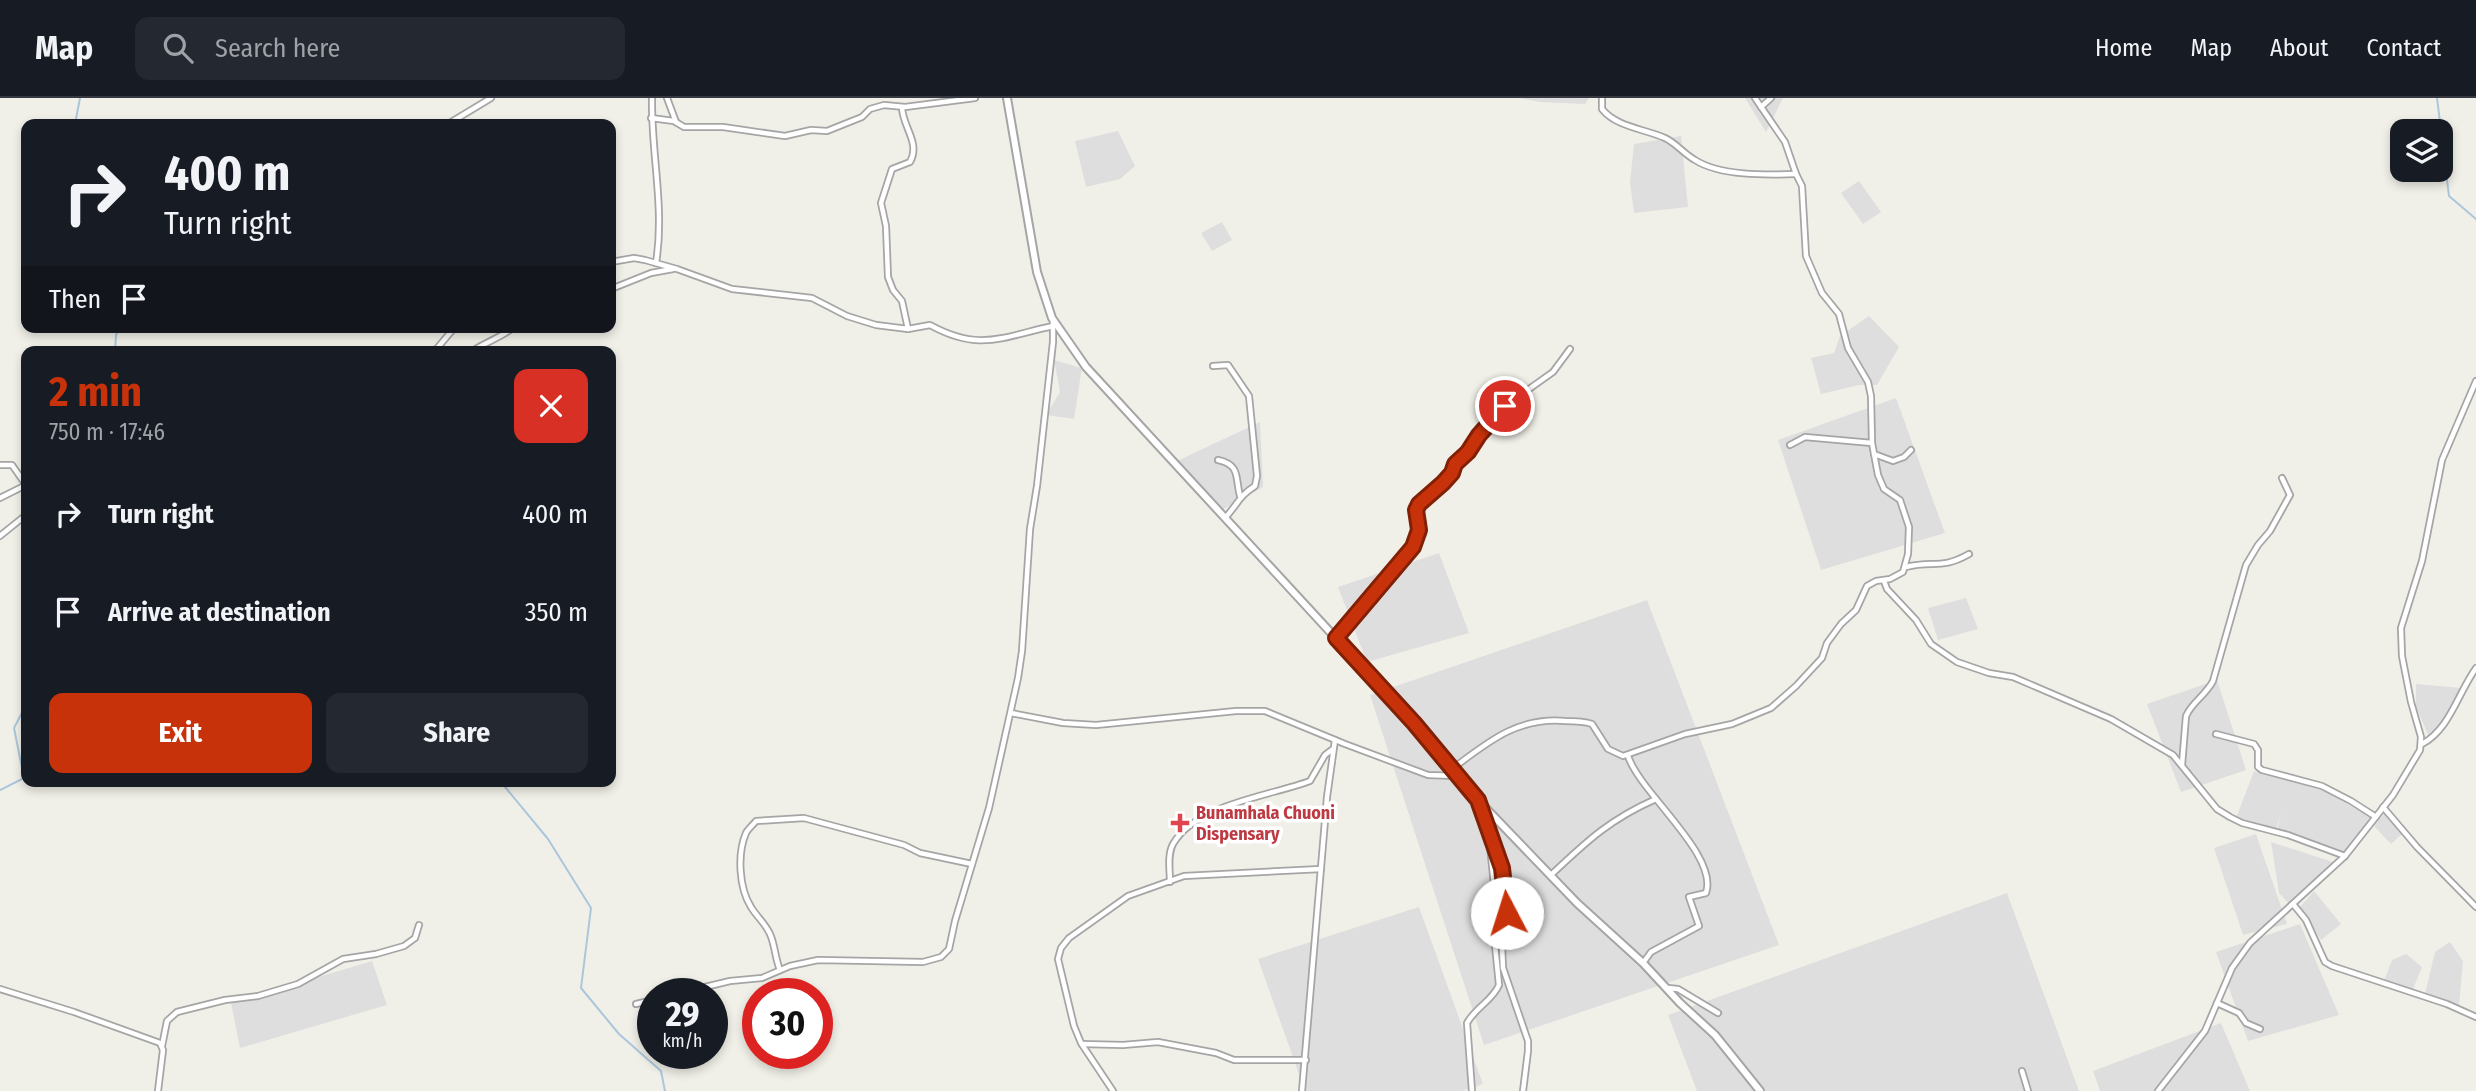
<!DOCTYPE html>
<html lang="en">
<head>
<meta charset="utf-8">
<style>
  :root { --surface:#171b24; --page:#242831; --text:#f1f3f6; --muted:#9ea1a6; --line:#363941; --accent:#c8320a }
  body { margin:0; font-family:"Fira Sans Condensed",sans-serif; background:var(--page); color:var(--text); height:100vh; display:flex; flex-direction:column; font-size:26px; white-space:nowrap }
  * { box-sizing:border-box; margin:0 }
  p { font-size:23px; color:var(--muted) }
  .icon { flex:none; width:38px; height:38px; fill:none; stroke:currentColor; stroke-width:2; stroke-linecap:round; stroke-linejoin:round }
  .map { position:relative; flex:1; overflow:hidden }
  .panel { position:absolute; left:21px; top:248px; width:595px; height:441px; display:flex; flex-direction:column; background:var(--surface); border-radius:14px; box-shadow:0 4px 10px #0003 }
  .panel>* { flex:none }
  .banner { position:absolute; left:21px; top:21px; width:595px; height:214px; border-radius:14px; box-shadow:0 4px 10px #0003; background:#171b24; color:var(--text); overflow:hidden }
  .buttons { position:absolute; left:2390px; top:21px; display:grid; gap:14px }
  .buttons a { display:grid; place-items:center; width:63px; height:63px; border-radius:14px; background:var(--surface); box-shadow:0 4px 10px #0003; font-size:35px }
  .speed { position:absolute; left:637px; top:880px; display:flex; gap:14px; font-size:35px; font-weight:700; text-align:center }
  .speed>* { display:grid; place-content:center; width:91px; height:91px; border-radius:50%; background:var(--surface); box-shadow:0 4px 10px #0003; line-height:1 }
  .speed small { font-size:18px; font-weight:400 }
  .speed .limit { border:10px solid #d22; background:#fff; color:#111 }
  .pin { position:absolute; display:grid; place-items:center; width:60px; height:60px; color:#fff; margin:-30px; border:4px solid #fff; border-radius:50%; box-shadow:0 2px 7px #0007 }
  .me { position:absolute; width:77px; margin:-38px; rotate:355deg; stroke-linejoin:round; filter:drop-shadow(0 0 5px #0008) }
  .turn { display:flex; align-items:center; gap:24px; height:147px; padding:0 28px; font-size:32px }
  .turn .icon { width:91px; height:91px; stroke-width:2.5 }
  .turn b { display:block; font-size:49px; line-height:60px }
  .then { display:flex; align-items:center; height:66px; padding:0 28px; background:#0003; gap:14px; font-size:26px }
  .round { display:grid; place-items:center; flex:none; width:74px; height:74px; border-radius:14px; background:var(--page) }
  .head { display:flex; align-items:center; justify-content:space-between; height:119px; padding:0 28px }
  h1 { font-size:42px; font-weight:700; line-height:52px; color:var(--accent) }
  .primary-button { display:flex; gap:14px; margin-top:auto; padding:14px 28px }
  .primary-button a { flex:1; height:80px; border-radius:14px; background:var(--accent); color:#fff; font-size:28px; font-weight:700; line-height:80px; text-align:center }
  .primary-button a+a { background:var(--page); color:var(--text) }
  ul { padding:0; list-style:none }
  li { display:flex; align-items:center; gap:21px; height:98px; padding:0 28px }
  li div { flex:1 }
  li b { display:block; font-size:26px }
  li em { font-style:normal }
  header { display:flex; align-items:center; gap:42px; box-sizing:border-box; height:98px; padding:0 35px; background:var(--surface); border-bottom:2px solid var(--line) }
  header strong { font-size:33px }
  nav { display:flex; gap:38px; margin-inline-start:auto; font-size:24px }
  .search { width:490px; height:63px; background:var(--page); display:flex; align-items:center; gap:18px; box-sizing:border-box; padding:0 24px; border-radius:14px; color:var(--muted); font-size:26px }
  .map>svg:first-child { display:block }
  .residential { fill:#dfdede }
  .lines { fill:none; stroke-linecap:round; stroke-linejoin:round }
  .stream { stroke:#abc6dc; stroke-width:2 }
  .minor-casing { stroke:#a5a5a5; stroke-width:8 }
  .tertiary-casing { stroke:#a5a5a5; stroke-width:10 }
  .minor { stroke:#fff; stroke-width:4.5 }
  .tertiary { stroke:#fff; stroke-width:6 }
  .route-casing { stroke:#822006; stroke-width:18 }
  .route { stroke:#c8320a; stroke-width:12 }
  .health-dot { fill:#e0444e; stroke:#fff; stroke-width:2.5 }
  .labels { text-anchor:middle; stroke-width:7; stroke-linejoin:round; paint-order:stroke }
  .health-label { font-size:18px; font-weight:bold; fill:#be3a42; stroke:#fff; text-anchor:start }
</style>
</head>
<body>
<header>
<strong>Map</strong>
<div class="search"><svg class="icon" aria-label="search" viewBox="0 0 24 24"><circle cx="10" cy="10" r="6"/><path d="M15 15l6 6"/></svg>Search here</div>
<nav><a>Home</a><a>Map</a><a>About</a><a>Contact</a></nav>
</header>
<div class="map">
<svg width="2476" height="993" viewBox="0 0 2476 993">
  <rect width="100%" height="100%" fill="#f1f0e8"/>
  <g class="residential">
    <path d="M 1519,0 L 1589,0 L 1585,6 L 1540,4 Z"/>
    <path d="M 1745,0 L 1783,0 L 1766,34 Z"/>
    <path d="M 1118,33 L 1135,68 L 1120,81 L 1086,89 L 1075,43 Z"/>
    <path d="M 1681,38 L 1688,109 L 1634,115 L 1630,84 L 1634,46 Z"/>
    <path d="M 1859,83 L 1881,114 L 1863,126 L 1841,95 Z"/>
    <path d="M 1222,124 L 1232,142 L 1212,153 L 1201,135 Z"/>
    <path d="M 1869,218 L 1899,249 L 1877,287 L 1859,287 L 1821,296 L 1811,260 L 1834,255 L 1840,238 Z"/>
    <path d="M 1054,262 L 1082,270 L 1074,321 L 1046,317 L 1060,294 Z"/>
    <path d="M 1896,300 L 1945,435 L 1821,472 L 1778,342 Z"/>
    <path d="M 1260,324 L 1263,389 L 1222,412 L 1177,363 Z"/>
    <path d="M 1439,455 L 1469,535 L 1367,564 L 1338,489 Z"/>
    <path d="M 1966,500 L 1978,531 L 1938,542 L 1928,510 Z"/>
    <path d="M 1647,502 L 1779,847 L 1484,947 L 1370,597 Z"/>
    <path d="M 2217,582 L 2246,672 L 2181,694 L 2147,606 Z"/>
    <path d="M 2416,586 L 2461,590 L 2451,620 L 2430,641 L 2416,609 Z"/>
    <path d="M 2254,673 L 2324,693 L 2372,720 L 2341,759 L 2308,743 L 2276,735 L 2282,713 L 2274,737 L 2236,720 Z"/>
    <path d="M 2384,716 L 2403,735 L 2391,746 L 2374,728 Z"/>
    <path d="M 2256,736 L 2287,826 L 2243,837 L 2214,750 Z"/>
    <path d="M 2271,744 L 2339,766 L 2292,809 L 2279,795 Z"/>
    <path d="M 2314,793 L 2341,826 L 2321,842 L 2300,809 Z"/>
    <path d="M 2007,795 L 2079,993 L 1697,993 L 1668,917 Z"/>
    <path d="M 1419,809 L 1483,986 L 1462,993 L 1305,993 L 1258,861 Z"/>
    <path d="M 2300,826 L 2339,917 L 2248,943 L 2216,854 Z"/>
    <path d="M 2450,844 L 2463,863 L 2459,908 L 2425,896 L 2435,854 Z"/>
    <path d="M 2406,856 L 2422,869 L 2413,891 L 2384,883 L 2392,862 Z"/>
    <path d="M 372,863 L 387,907 L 240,950 L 231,905 Z"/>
    <path d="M 2221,925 L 2250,993 L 2100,993 L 2093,973 Z"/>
  </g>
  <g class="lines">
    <g class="stream">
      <path d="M 2437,0 L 2441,32"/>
      <path d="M 75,26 L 80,0"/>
      <path d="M 2441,34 L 2449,98 L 2476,121"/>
      <path d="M 115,254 L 116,237 L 120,229"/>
      <path d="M 501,684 L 548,741 L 591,810 L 581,890 L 619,936 L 661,973 L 665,993"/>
      <path d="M 0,692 L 24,680 L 14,630 L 26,607"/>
    </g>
    <defs>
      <g id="minor">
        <path d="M 652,0 C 651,55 665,110 656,165"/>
        <path d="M 667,0 L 676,24"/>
        <path d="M 1602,0 L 1602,11 C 1616,29 1645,31 1665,40 C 1676,45 1684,56 1695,62 C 1720,78 1766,77 1796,76"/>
        <path d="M 902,9 C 902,28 921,45 910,64 L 892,71 L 881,105 L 886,128 L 888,179 L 893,192 L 902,203 L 908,231"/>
        <path d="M 1761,9 L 1771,0"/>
        <path d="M 651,20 L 674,23 L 684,29 L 723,29 L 785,38 L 811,32 L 827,33 L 862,19 L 870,11 L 884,7 L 905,9 L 975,0"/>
        <path d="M 448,26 L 491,0"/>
        <path d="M 611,164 L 634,160 L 645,162 L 677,171 L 732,191 L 812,200 L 847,218 L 876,227 L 908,231 L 930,227 C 979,254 1002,239 1053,228"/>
        <path d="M 611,191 L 651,175 L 673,171"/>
        <path d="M 434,254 L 455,229"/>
        <path d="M 471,254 C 485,244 501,240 514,229"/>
        <path d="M 1213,268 L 1228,267 L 1249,298 L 1257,378 L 1255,388 C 1239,398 1238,406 1225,420"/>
        <path d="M 1790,347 L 1805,339 L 1872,345"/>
        <path d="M 1874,356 L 1893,363 L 1904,359 L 1911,352"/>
        <path d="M 1218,362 C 1241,367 1235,380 1240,398"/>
        <path d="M 0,367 L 12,367 L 26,387"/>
        <path d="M 0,400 L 26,387"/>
        <path d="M 0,438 L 26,417"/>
        <path d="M 1906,469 C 1933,462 1941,472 1969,456"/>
        <path d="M 1884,483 L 1887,491 L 1916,522 L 1931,546 L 1957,564 L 1989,575 L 2013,579 L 2111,621 L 2173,657 L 2217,711 L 2230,719 L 2242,725 L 2288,737 L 2345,758"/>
        <path d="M 1336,540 L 1413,449 L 1419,432 L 1416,412 L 1421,403 L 1443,385 L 1452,375 L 1455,366 L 1468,354 L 1479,337 L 1505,308 L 1553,274 L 1570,251"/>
        <path d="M 1011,615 L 1063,625 L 1096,627 L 1236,613 L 1265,613 L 1345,646 L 1428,677 L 1457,678"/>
        <path d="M 2216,636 L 2254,646 L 2258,652 L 2258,669 L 2262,672 L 2322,688 L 2351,703 L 2376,719"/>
        <path d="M 2422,646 C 2450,631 2458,595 2476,570"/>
        <path d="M 1628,658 C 1640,695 1719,757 1706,795 L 1689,799 L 1699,828 L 1651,854 L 1643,865"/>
        <path d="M 2182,667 L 2186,618 C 2192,604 2206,597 2213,583 L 2246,467 L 2258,447 L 2270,433 L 2290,397 L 2282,380"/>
        <path d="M 1452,671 C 1488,644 1517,619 1565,623 C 1574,623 1583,623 1592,626 L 1608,651 L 1623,658 L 1685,636 L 1732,626 L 1771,610 L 1796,588 L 1822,560 L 1827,545 L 1841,526 L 1856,512 L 1867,488 L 1876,483 L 1890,481 L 1903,474 L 1908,456 L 1909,429 L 1900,402 L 1884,391 L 1878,377 L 1872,345 L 1871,298 L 1868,284 L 1848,250 L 1839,216 L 1822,195 L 1806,158 L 1802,88 L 1796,76 L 1785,44 L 1755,0"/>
        <path d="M 1478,702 L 1502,770 L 1507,805 L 1502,848 L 1503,870 L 1528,943 L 1528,953 L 1523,993"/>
        <path d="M 2383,709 L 2417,749 L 2476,809"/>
        <path d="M 1551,777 C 1586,744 1610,721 1656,701"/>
        <path d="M 1170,784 C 1170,773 1167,757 1173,746 C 1196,706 1270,698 1310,683 L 1325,657 L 1333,651"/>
        <path d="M 2293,806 L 2306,822 L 2325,864 L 2332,868 L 2447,906 L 2476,919"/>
        <path d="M 780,872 C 775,860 775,847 770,836 C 765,825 757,819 751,809 C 739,790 737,756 746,735 C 748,731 753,727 756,723 L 804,720 L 904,747 L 920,755 L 972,766"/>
        <path d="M 1668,890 L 1678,891 L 1718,915"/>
        <path d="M 0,891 L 74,914 L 160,945 L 163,952 L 158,993"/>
        <path d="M 676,896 L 730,883 L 762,880 L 790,868 L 818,862 L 923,864 L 941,859 L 949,851 L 955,823 L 989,710 L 1018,580 L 1022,553 L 1030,431 L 1037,388 L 1053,244 L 1053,222"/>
        <path d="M 2217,905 L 2239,915 L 2246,925 L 2260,931"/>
        <path d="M 636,906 L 653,902"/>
        <path d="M 1082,946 L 1123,947 L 1158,944 L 1216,955 L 1234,962 L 1306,962"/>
        <path d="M 162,948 L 167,923 L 177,914 L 225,902 L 258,898 L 298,886 L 343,861 L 376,856 L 404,848 L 415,840 L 419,827"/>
        <path d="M 2022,973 L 2028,993"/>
        <path d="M 1113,993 L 1081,945 L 1074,928 L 1058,861 L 1061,850 L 1069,840 L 1128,798 L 1184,778 L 1321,771"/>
        <path d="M 1302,993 L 1327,699 L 1335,642"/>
        <path d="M 1472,993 L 1467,925 C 1475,910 1493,902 1499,887 L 1495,847 L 1496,807 L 1489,738"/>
        <path d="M 2158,993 L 2205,933 L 2232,870 L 2250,845 L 2345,758 L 2393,697 L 2420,652 L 2421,639 L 2411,604 L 2402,558 L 2401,530 L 2422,463 L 2442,362 L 2476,283"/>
      </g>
      <path id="tertiary" d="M 1007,0 L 1037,174 L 1052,220 L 1086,269 L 1414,625 L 1478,702 L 1577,805 L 1643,865 L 1680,905 L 1715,937 L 1760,993"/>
    </defs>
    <use href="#minor" class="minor-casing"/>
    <use href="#tertiary" class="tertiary-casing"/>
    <use href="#minor" class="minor"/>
    <use href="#tertiary" class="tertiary"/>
  </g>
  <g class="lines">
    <defs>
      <path id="route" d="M 1505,308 L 1479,337 L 1468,354 L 1455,366 L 1452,375 L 1443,385 L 1419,406 L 1416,412 L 1419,432 L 1413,449 L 1336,540 L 1414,625 L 1478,702 L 1502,770 L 1507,815"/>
    </defs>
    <use href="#route" class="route-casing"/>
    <use href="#route" class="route"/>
  </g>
  <path class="health-dot" d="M1176.5 714.5h7v7h7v7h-7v7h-7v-7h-7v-7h7z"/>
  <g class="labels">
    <g class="health-label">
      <text x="1196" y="721">Bunamhala Chuoni<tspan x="1196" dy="21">Dispensary</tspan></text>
    </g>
  </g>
</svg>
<div class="buttons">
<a><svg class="icon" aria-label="layers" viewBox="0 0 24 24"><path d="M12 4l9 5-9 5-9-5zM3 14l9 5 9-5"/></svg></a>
</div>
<div class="speed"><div>29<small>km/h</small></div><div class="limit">30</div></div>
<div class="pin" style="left:1505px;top:308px;background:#d93025"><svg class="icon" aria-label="arrive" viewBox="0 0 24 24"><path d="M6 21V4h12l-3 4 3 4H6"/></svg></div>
<svg class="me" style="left:1507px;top:815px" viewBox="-20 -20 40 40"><circle r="19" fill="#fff"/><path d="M0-13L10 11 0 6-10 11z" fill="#c8320a"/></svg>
<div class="banner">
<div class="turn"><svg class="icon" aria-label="right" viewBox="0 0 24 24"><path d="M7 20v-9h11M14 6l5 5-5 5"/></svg><div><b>400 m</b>Turn right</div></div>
<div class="then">Then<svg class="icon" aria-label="arrive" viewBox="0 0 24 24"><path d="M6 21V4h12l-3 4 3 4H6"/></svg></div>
</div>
<section class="panel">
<div class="head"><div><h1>2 min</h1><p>750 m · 17:46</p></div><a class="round" style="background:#d93025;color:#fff"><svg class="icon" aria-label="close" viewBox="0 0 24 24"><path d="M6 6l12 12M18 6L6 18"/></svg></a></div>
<ul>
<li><svg class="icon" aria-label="right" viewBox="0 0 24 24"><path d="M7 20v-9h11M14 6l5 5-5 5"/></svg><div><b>Turn right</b></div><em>400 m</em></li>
<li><svg class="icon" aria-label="arrive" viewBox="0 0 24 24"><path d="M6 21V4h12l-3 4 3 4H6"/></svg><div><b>Arrive at destination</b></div><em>350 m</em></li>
</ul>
<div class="primary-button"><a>Exit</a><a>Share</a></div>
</section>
</div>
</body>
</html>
